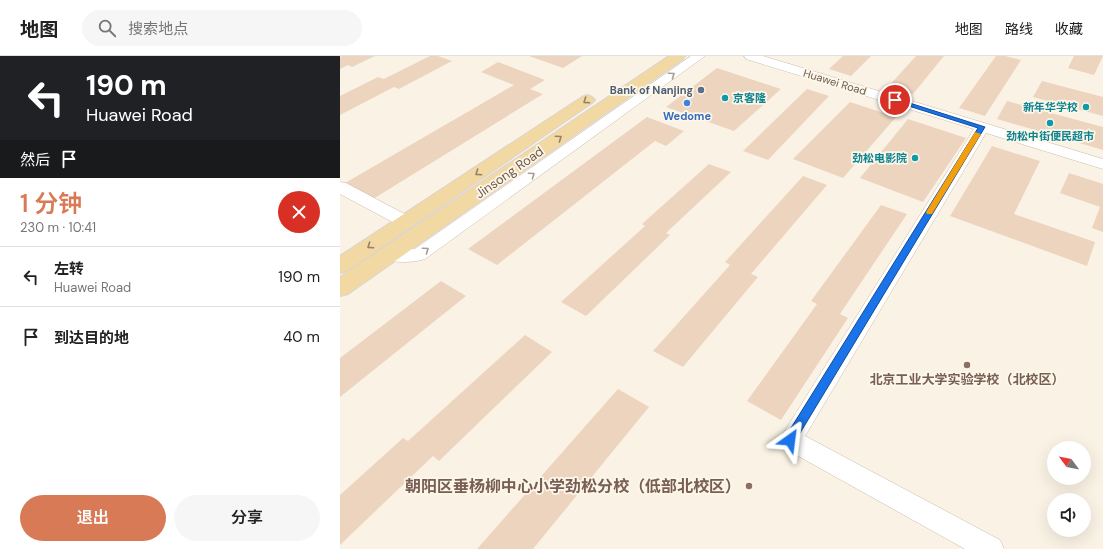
<!DOCTYPE html>
<html lang="zh">
<head>
<meta charset="utf-8">
<style>
  :root { --surface:#fff; --page:#f6f6f6; --text:#222; --muted:#767676; --line:#e0e0e0; --accent:#d87a55 }
  body { margin:0; font-family:"DM Sans","Noto Sans SC",sans-serif; background:var(--page); color:var(--text); height:100vh; display:flex; flex-direction:column; font-size:15px; white-space:nowrap }
  * { box-sizing:border-box; margin:0 }
  p { font-size:13px; color:var(--muted) }
  .icon { flex:none; width:22px; height:22px; fill:none; stroke:currentColor; stroke-width:2; stroke-linecap:round; stroke-linejoin:round }
  .map { position:relative; flex:1; overflow:hidden }
  .drawer { display:flex; flex-direction:column; background:var(--surface); width:340px }
  .drawer>* { flex:none }
  .banner { background:#202124; color:#fff; overflow:hidden }
  .needle { width:26px; rotate:302deg }
  .buttons { position:absolute; left:707px; top:385px; display:grid; gap:8px }
  .buttons a { display:grid; place-items:center; width:44px; height:44px; border-radius:50%; background:var(--surface); box-shadow:0 4px 16px #0002; font-size:20px }
  .pin { position:absolute; display:grid; place-items:center; width:34px; height:34px; color:#fff; margin:-17px; border:2px solid #fff; border-radius:50%; box-shadow:0 1px 4px #0007 }
  .me { position:absolute; width:44px; margin:-22px; rotate:31deg; stroke-linejoin:round; filter:drop-shadow(0 0 3px #0008) }
  .turn { display:flex; align-items:center; gap:14px; height:84px; padding:0 20px; font-size:18px }
  .turn .icon { width:52px; height:52px; stroke-width:2.5 }
  .turn b { display:block; font-size:28px; line-height:34px }
  .then { display:flex; align-items:center; height:38px; padding:0 20px; background:#0003; gap:8px; font-size:15px }
  .round { display:grid; place-items:center; flex:none; width:42px; height:42px; border-radius:21px; background:var(--page) }
  .summary { display:flex; align-items:center; justify-content:space-between; height:68px; padding:0 20px }
  h1 { font-size:24px; font-weight:600; line-height:30px; color:var(--accent) }
  .action { display:flex; gap:8px; margin-top:auto; padding:8px 20px }
  .action a { flex:1; height:46px; border-radius:24px; background:var(--accent); color:#fff; font-size:16px; font-weight:600; line-height:46px; text-align:center }
  .action a+a { background:var(--page); color:var(--text) }
  ul { padding:0; list-style:none }
  li { display:flex; align-items:center; gap:12px; height:60px; padding:0 20px; border-top:1px solid var(--line) }
  li div { flex:1 }
  li b { display:block; font-size:15px }
  li em { font-style:normal }
  header { display:flex; align-items:center; gap:24px; box-sizing:border-box; height:56px; padding:0 20px; background:var(--surface); border-bottom:1px solid var(--line) }
  header strong { font-size:19px }
  nav { display:flex; gap:22px; margin-inline-start:auto; font-size:14px }
  .search { width:280px; height:36px; background:var(--page); display:flex; align-items:center; gap:10px; box-sizing:border-box; padding:0 14px; border-radius:22px; color:var(--muted); font-size:15px }
  main { display:flex; flex:1; min-height:0 }
  .map>svg:first-child { display:block }
  .building { fill:#edd4bf }
  .lines { fill:none; stroke-linecap:round; stroke-linejoin:round }
  .minor-casing { stroke:#cabbac; stroke-width:1 }
  .major-casing { stroke:#dad4d1; stroke-width:2 }
  .minor { fill:#fff; fill-rule:evenodd }
  .major { fill:#f2d9a3; fill-rule:evenodd }
  .oneway { stroke:#a99d94 }
  .oneway2 { stroke:#978167 }
  .route { fill:#1a73e8; stroke:#114b97 }
  .slow { fill:#f59e0b }
  .service-dot { fill:#5c6f8a; stroke:#fdf7ea; stroke-width:1.5 }
  .culture-dot { fill:#0f9aa8; stroke:#fdf7ea; stroke-width:1.5 }
  .shop-dot { fill:#3f7fe0; stroke:#fdf7ea; stroke-width:1.5 }
  .education-dot { fill:#8d6e63; stroke:#fdf7ea; stroke-width:1.5 }
  .labels { text-anchor:middle; stroke-width:3.5; stroke-linejoin:round; paint-order:stroke }
  .far-street-label { font-size:11px; fill:#705b4d; stroke:#fdf7ea }
  .far-service-label { font-size:11px; font-weight:bold; fill:#4e5e75; stroke:#fdf7ea; text-anchor:end }
  .far-culture-label { font-size:11px; font-weight:bold; fill:#0d838f; stroke:#fdf7ea; text-anchor:end }
  .far-shop-label { font-size:11px; font-weight:bold; fill:#366cbe; stroke:#fdf7ea }
  .street-label { font-size:13px; fill:#705b4d; stroke:#fdf7ea }
  .education-label { font-size:13px; font-weight:bold; fill:#785e54; stroke:#fdf7ea }
  .near-education-label { font-size:16px; font-weight:bold; fill:#785e54; stroke:#fdf7ea; text-anchor:end }
</style>
</head>
<body>
<header>
<strong>地图</strong>
<div class="search"><svg class="icon" aria-label="search" viewBox="0 0 24 24"><circle cx="10" cy="10" r="6"/><path d="M15 15l6 6"/></svg>搜索地点</div>
<nav><a>地图</a><a>路线</a><a>收藏</a></nav>
</header>
<main>
<section class="drawer">
<div class="banner">
<div class="turn"><svg class="icon" aria-label="left" viewBox="0 0 24 24"><path d="M17 20v-9H6M10 6l-5 5 5 5"/></svg><div><b>190 m</b>Huawei Road</div></div>
<div class="then">然后<svg class="icon" aria-label="arrive" viewBox="0 0 24 24"><path d="M6 21V4h12l-3 4 3 4H6"/></svg></div>
</div>
<div class="summary"><div><h1>1 分钟</h1><p>230 m · 10:41</p></div><a class="round" style="background:#d93025;color:#fff"><svg class="icon" aria-label="close" viewBox="0 0 24 24"><path d="M6 6l12 12M18 6L6 18"/></svg></a></div>
<ul>
<li><svg class="icon" aria-label="left" viewBox="0 0 24 24"><path d="M17 20v-9H6M10 6l-5 5 5 5"/></svg><div><b>左转</b><p>Huawei Road</p></div><em>190 m</em></li>
<li><svg class="icon" aria-label="arrive" viewBox="0 0 24 24"><path d="M6 21V4h12l-3 4 3 4H6"/></svg><div><b>到达目的地</b></div><em>40 m</em></li>
</ul>
<div class="action"><a>退出</a><a>分享</a></div>
</section>
<div class="map">
<svg width="763" height="493" viewBox="0 0 763 493">
  <rect width="100%" height="100%" fill="#faf3e5"/>
  <g class="building">
    <path d="M 2,0 L 35,0 L 12,11 L 8,9 L 0,13 L 0,1 Z"/>
    <path d="M 90,0 L 98,0 L 112,5 L 59,33 L 54,31 L 0,59 L 0,40 L 38,21 L 44,23 Z"/>
    <path d="M 189,0 L 242,0 L 223,12 Z"/>
    <path d="M 503,0 L 531,0 L 511,20 L 489,13 Z"/>
    <path d="M 576,0 L 604,0 L 573,38 L 548,31 Z"/>
    <path d="M 656,0 L 665,0 L 681,4 L 645,60 L 619,52 Z"/>
    <path d="M 734,0 L 763,0 L 754,19 L 728,12 Z"/>
    <path d="M 158,6 L 205,24 L 190,33 L 203,38 L 33,143 L 5,127 L 174,29 L 141,16 Z"/>
    <path d="M 377,12 L 441,33 L 394,75 L 326,51 Z"/>
    <path d="M 702,25 L 763,41 L 763,60 L 693,41 Z"/>
    <path d="M 467,33 L 489,40 L 428,104 L 403,95 Z"/>
    <path d="M 667,45 L 763,71 L 763,94 L 657,63 Z"/>
    <path d="M 510,46 L 556,61 L 503,122 L 453,103 Z"/>
    <path d="M 307,61 L 344,75 L 326,90 L 315,85 L 157,209 L 128,193 Z"/>
    <path d="M 568,63 L 626,82 L 583,146 L 520,122 Z"/>
    <path d="M 652,90 L 700,105 L 674,158 L 755,186 L 747,210 L 610,160 Z"/>
    <path d="M 369,108 L 391,116 L 326,177 L 330,179 L 246,260 L 221,246 L 305,170 L 302,168 Z"/>
    <path d="M 729,117 L 763,128 L 763,176 L 752,172 L 760,151 L 720,137 Z"/>
    <path d="M 463,120 L 487,129 L 411,218 L 418,221 L 343,311 L 313,295 L 390,209 L 385,206 Z"/>
    <path d="M 541,149 L 567,158 L 500,258 L 508,262 L 441,364 L 407,345 L 477,248 L 471,245 Z"/>
    <path d="M 101,225 L 126,240 L 0,341 L 0,302 Z"/>
    <path d="M 185,279 L 212,296 L 99,405 L 93,400 L 0,489 L 0,439 L 63,382 L 68,385 Z"/>
    <path d="M 278,333 L 309,351 L 193,493 L 137,493 Z"/>
  </g>
  <g class="lines">
    <defs>
      <g id="minor">
        <path d="M 351,0 L 365,0 L 85,203 C 73,207 55,207 43,203 L 40,199 L 43,195 L 49,193 L 75,193 Z"/>
        <path d="M 404,0 L 423,0 L 763,103 L 763,113 L 646,77 L 465,380 L 660,484 L 664,493 L 625,493 L 442,391 L 439,384 L 634,73 L 406,3 Z"/>
        <path d="M 0,126 L 6,127 L 72,162 L 74,166 L 72,170 L 66,172 L 60,170 L 0,138 Z"/>
      </g>
      <g id="major">
        <path d="M 329,0 L 345,0 L 343,3 L 8,238 L 0,240 L 0,221 Z"/>
        <path d="M 247,39 L 252,41 L 255,44 L 252,47 L 7,215 L 0,217 L 0,200 L 242,41 Z"/>
      </g>
    </defs>
    <use href="#minor" class="minor-casing"/>
    <use href="#major" class="major-casing"/>
    <use href="#minor" class="minor"/>
    <use href="#major" class="major"/>
  </g>
  <defs><path id="oneway-chevron" d="M-2-3.5L2.5 0L-2 3.5" fill="none" stroke-width="1.6" stroke-linecap="round" stroke-linejoin="round"/></defs>
  <g class="oneway">
    <use href="#oneway-chevron" transform="translate(332 19) rotate(-35)"/>
    <use href="#oneway-chevron" transform="translate(192 119) rotate(-35)"/>
    <use href="#oneway-chevron" transform="translate(86 194) rotate(-35)"/>
  </g>
  <g class="oneway2">
    <use href="#oneway-chevron" transform="translate(246 45) rotate(146)"/>
    <use href="#oneway-chevron" transform="translate(219 82) rotate(-35)"/>
    <use href="#oneway-chevron" transform="translate(138 117) rotate(146)"/>
    <use href="#oneway-chevron" transform="translate(30 190) rotate(146)"/>
  </g>
  <path class="route" d="M 553,43 L 557,43 L 645,71 L 454,387 L 450,389 L 446,387 L 445,384 L 446,380 L 638,72 L 553,45 Z"/>
  <path class="slow" d="M 635,76 L 641,78 L 592,158 L 587,158 L 586,156 Z"/>
  <circle class="service-dot" cx="361" cy="34" r="4"/>
  <g class="culture-dot">
    <circle cx="385" cy="42" r="4"/>
    <circle cx="746" cy="51" r="4"/>
    <circle cx="710" cy="67" r="4"/>
    <circle cx="575" cy="102" r="4"/>
  </g>
  <circle class="shop-dot" cx="347" cy="47" r="4"/>
  <g class="education-dot">
    <circle cx="627" cy="309" r="4"/>
    <circle cx="409" cy="430" r="4"/>
  </g>
  <g class="labels">
    <g class="far-street-label">
      <text transform="translate(495 26) rotate(17)" y="4">Huawei Road</text>
    </g>
    <g class="far-service-label">
      <text x="353" y="38">Bank of Nanjing</text>
    </g>
    <g class="far-culture-label">
      <text x="393" y="46" text-anchor="start">京客隆</text>
      <text x="738" y="55">新年华学校</text>
      <text x="710" y="84" text-anchor="middle">劲松中街便民超市</text>
      <text x="567" y="106">劲松电影院</text>
    </g>
    <g class="far-shop-label">
      <text x="347" y="64">Wedome</text>
    </g>
    <g class="street-label">
      <text transform="translate(169 116) rotate(-35)" y="5">Jinsong Road</text>
    </g>
    <g class="education-label">
      <text x="627" y="328">北京工业大学实验学校（北校区）</text>
    </g>
    <g class="near-education-label">
      <text x="401" y="436">朝阳区垂杨柳中心小学劲松分校（低部北校区）</text>
    </g>
  </g>
</svg>
<div class="buttons">
<a><svg class="needle" viewBox="-14 -14 28 28"><path d="M0-13l5 13h-10z" fill="#e53935"/><path d="M0 13l5-13h-10z" fill="#767676"/></svg></a>
<a><svg class="icon" aria-label="sound" viewBox="0 0 24 24"><path d="M4 9h4l5-4v14l-5-4H4zM17 9q2 3 0 6"/></svg></a>
</div>
<div class="pin" style="left:555px;top:44px;background:#d93025"><svg class="icon" aria-label="arrive" viewBox="0 0 24 24"><path d="M6 21V4h12l-3 4 3 4H6"/></svg></div>
<svg class="me" style="left:450px;top:384px" viewBox="-20 -20 40 40"><path d="M0-17L14 15 0 8-14 15z" fill="#1a73e8" stroke="#fff" stroke-width="4"/></svg>
</div>
</main>
</body>
</html>
